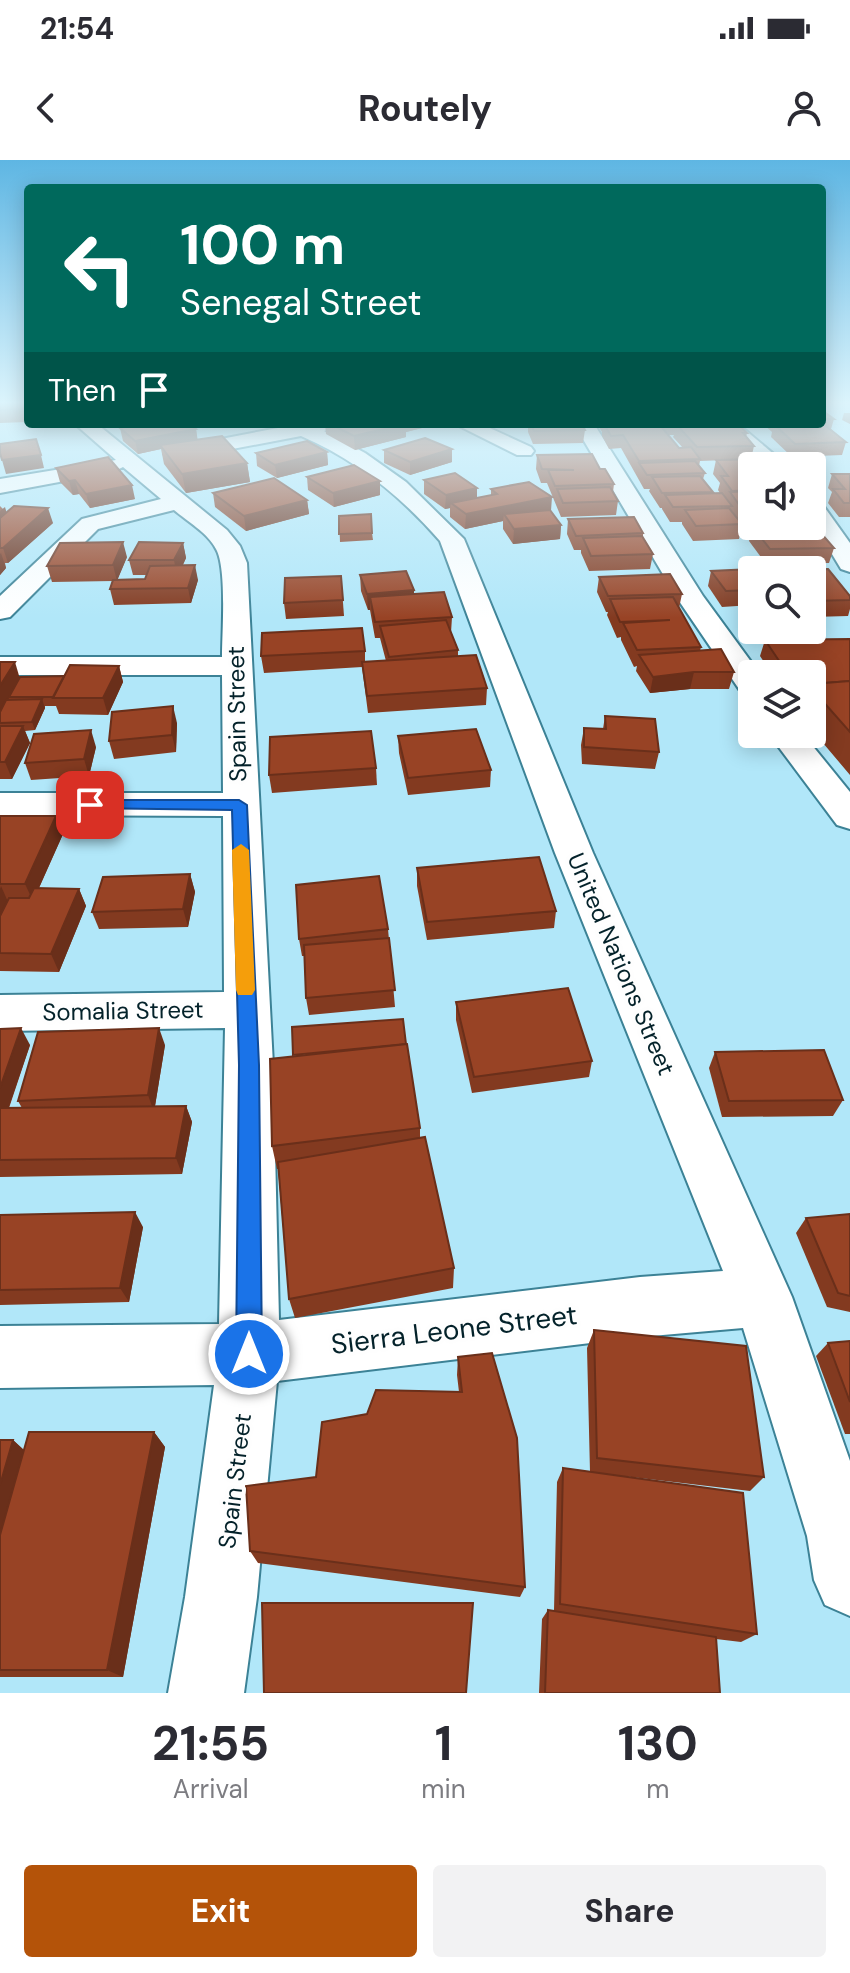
<!DOCTYPE html>
<html lang="en">
<head>
<meta charset="utf-8">
<style>
  :root { --surface:#fff; --page:#f2f2f3; --text:#2b2b33; --muted:#7c7c81; --accent:#b45309 }
  body { margin:0; font-family:"DM Sans",sans-serif; background:var(--page); color:var(--text); height:100vh; display:flex; flex-direction:column; font-size:30px; white-space:nowrap }
  * { box-sizing:border-box; margin:0 }
  p { font-size:26px; color:var(--muted) }
  .icon { flex:none; width:44px; height:44px; fill:none; stroke:currentColor; stroke-width:2; stroke-linecap:round; stroke-linejoin:round }
  .map { position:relative; height:1533px; overflow:hidden }
  .sheet { display:flex; flex-direction:column; background:var(--surface); flex:1 }
  .sheet>* { flex:none }
  .hud { position:absolute; left:24px; top:24px; width:802px; height:244px; border-radius:8px; box-shadow:0 4px 20px #0003; background:#00695c; color:#fff; overflow:hidden }
  .fabs { position:absolute; left:738px; top:292px; display:grid; gap:16px }
  .fabs a { display:grid; place-items:center; width:88px; height:88px; border-radius:8px; background:var(--surface); box-shadow:0 4px 20px #0003; font-size:40px }
  .pin { position:absolute; display:grid; place-items:center; width:68px; height:68px; color:#fff; margin:-34px; border-radius:16px; box-shadow:0 4px 12px #0006 }
  .me { position:absolute; width:88px; margin:-44px; rotate:0deg; stroke-linejoin:round; filter:drop-shadow(0 0 6px #0008) }
  .turn { display:flex; align-items:center; gap:28px; height:168px; padding:0 24px; font-size:36px }
  .turn .icon { width:104px; height:104px; stroke-width:2.5 }
  .turn b { display:block; font-size:56px; line-height:68px }
  .then { display:flex; align-items:center; height:76px; padding:0 24px; background:#0003; gap:16px; font-size:30px }
  .eta { display:flex; justify-content:space-evenly; align-items:center; height:136px; text-align:center }
  .eta b { font-size:48px; font-weight:700; line-height:56px }
  .cta { display:flex; gap:16px; margin-top:auto; padding:16px 24px }
  .cta a { flex:1; height:92px; border-radius:8px; background:var(--accent); color:#fff; font-size:32px; font-weight:700; line-height:92px; text-align:center }
  .cta a+a { background:var(--page); color:var(--text) }
  .status { display:flex; justify-content:space-between; align-items:center; height:56px; padding:0 40px; background:var(--surface); direction:ltr }
  .status svg { height:22px; fill:currentColor }
  header { display:flex; justify-content:space-between; align-items:center; height:104px; padding:0 24px; background:var(--surface); font-size:36px; font-weight:700 }
  .map>svg:first-child { display:block }
  .lines { fill:none; stroke-linecap:round; stroke-linejoin:round }
  .minor-casing { stroke:#3c8296; stroke-width:4 }
  .minor { fill:#fff; fill-rule:evenodd }
  .wall { fill:#833a20; fill-rule:evenodd }
  .shaded-wall { fill:#6a2f1a }
  .building { fill:#984325; stroke:#6a2f1a; stroke-width:2 }
  .route { fill:#1a73e8; stroke:#114b97; stroke-width:2 }
  .slow { fill:#f59e0b }
  .labels { text-anchor:middle; stroke-width:8; stroke-linejoin:round; paint-order:stroke }
  .street-label { font-size:24px; fill:#04222a; stroke:#fefefe }
  .near-street-label { font-size:28px; fill:#04222a; stroke:#fefefe }
</style>
</head>
<body>
<div class="status"><b>21:54</b><svg viewBox="0 0 49 12"><path d="M0 12V9h3v3zM5 12V6h3v6zM10 12V3h3v9zM15 12V0h3v12zM26 1h20v11H26zM47 4h2v5h-2z"/></svg></div>
<header><svg class="icon" aria-label="back" viewBox="0 0 24 24"><path d="M15 5l-7 7 7 7"/></svg>Routely<svg class="icon" aria-label="person" viewBox="0 0 24 24"><circle cx="12" cy="8" r="4"/><path d="M4 21q1-7 8-7t8 7"/></svg></header>
<div class="map">
<svg width="850" height="1533" viewBox="0 0 850 1533">
  <rect width="100%" height="100%" fill="#b1e7f9"/>
  <g class="lines">
    <defs>
      <g id="minor">
        <path d="M 75,264 L 97,264 L 227,370 L 240,386 L 247,403 L 273,905 L 279,1160 L 640,1117 L 723,1111 L 555,693 L 440,381 C 402,337 355,299 301,276 L 174,300 L 164,294 L 174,288 L 283,267 L 280,264 L 329,264 L 328,270 L 324,271 L 365,293 L 406,322 L 464,379 L 593,693 L 792,1137 L 850,1301 L 850,1456 L 825,1445 L 814,1420 L 807,1376 L 743,1168 L 640,1177 L 277,1221 L 257,1437 L 244,1533 L 168,1533 L 185,1437 L 214,1225 L 0,1228 L 0,1166 L 219,1164 L 225,868 L 0,871 L 0,835 L 224,832 L 223,656 L 0,655 L 0,633 L 223,633 L 222,515 L 0,515 L 0,497 L 222,497 C 222,472 227,408 216,389 C 208,373 187,361 174,350 L 98,369 L 10,457 L 0,459 L 0,436 L 82,359 L 161,339 L 123,307 L 113,312 L 0,333 L 0,319 L 116,300 Z"/>
        <path d="M 455,264 L 481,264 L 531,287 L 534,291 L 531,295 L 517,295 Z"/>
        <path d="M 574,264 L 594,264 L 703,436 L 760,514 L 752,514 L 752,534 L 741,532 L 677,438 Z"/>
        <path d="M 716,264 L 738,264 L 788,306 L 764,306 Z"/>
        <path d="M 812,339 L 820,341 L 850,383 L 850,412 L 841,409 L 812,361 Z"/>
        <path d="M 769,574 L 803,574 L 850,632 L 850,669 L 837,665 Z"/>
      </g>
    </defs>
    <use href="#minor" class="minor-casing"/>
    <use href="#minor" class="minor"/>
  </g>
  <g class="wall">
    <path d="M 0,244 L 28,244 L 28,259 L 26,262 L 0,263 Z"/>
    <path d="M 822,250 L 834,259 L 831,269 L 846,282 L 842,295 L 792,297 L 771,277 L 772,272 L 763,264 L 822,264 Z"/>
    <path d="M 844,253 L 850,253 L 850,264 L 842,260 Z"/>
    <path d="M 325,264 L 434,264 L 434,265 L 406,272 L 406,277 L 355,290 L 326,274 Z"/>
    <path d="M 528,264 L 582,264 L 585,270 L 583,283 L 533,284 L 528,272 Z"/>
    <path d="M 597,264 L 738,264 L 747,273 L 746,277 L 754,286 L 751,299 L 700,301 L 699,306 L 705,313 L 703,319 L 713,332 L 713,334 L 720,333 L 718,330 L 720,323 L 713,314 L 716,300 L 752,306 L 752,360 L 739,360 L 742,364 L 739,379 L 693,381 L 682,364 L 682,362 L 670,362 L 662,349 L 662,348 L 660,348 L 649,331 L 650,329 L 644,329 L 621,288 L 609,289 L 602,276 L 602,272 ZM 668,275 L 674,275 L 673,277 L 683,288 L 679,288 Z"/>
    <path d="M 120,268 L 196,269 L 197,279 L 247,303 L 250,322 L 186,333 L 164,304 L 161,289 L 138,294 L 123,281 Z"/>
    <path d="M 452,289 L 452,302 L 410,315 L 384,303 L 384,290 Z"/>
    <path d="M 327,292 L 328,305 L 277,318 L 257,306 L 256,293 Z"/>
    <path d="M 537,295 L 600,309 L 614,324 L 613,332 L 618,341 L 616,355 L 561,357 L 547,323 L 541,323 L 536,309 Z"/>
    <path d="M 56,308 L 135,339 L 90,348 L 79,334 L 73,335 L 60,322 Z"/>
    <path d="M 832,314 L 850,314 L 850,357 L 839,357 L 828,343 L 832,332 L 828,328 Z"/>
    <path d="M 307,317 L 380,321 L 380,335 L 334,347 L 308,330 Z"/>
    <path d="M 424,320 L 477,338 L 491,335 L 491,329 L 550,351 L 561,365 L 560,379 L 513,384 L 503,369 L 503,361 L 465,369 L 450,357 L 450,348 L 445,349 L 424,334 Z"/>
    <path d="M 213,333 L 307,340 L 309,354 L 246,371 L 215,347 Z"/>
    <path d="M 0,346 L 6,352 L 53,363 L 8,403 L 5,403 L 6,408 L 0,415 Z"/>
    <path d="M 339,356 L 372,373 L 373,380 L 340,382 Z"/>
    <path d="M 568,359 L 643,373 L 643,377 L 653,394 L 650,409 L 589,411 L 581,393 L 581,390 L 574,390 L 567,374 Z"/>
    <path d="M 752,366 L 834,388 L 829,403 L 766,404 L 749,381 Z"/>
    <path d="M 183,383 L 186,398 L 183,405 L 198,420 L 191,443 L 114,445 L 110,429 L 113,421 L 52,422 L 47,406 L 127,397 L 117,420 L 145,419 L 147,415 L 133,415 L 129,400 Z"/>
    <path d="M 752,410 L 752,445 L 722,447 L 708,426 L 711,411 Z"/>
    <path d="M 812,410 L 850,436 L 850,449 L 848,456 L 812,457 Z"/>
    <path d="M 360,415 L 414,434 L 452,457 L 451,473 L 458,490 L 458,496 L 487,528 L 486,545 L 368,553 L 362,507 L 264,513 L 261,496 L 365,491 L 365,502 L 386,501 L 380,478 L 375,478 L 370,450 L 368,450 L 361,431 Z"/>
    <path d="M 341,416 L 344,456 L 286,459 L 284,443 Z"/>
    <path d="M 599,417 L 682,434 L 679,448 L 701,487 L 700,491 L 734,512 L 729,529 L 690,529 L 650,533 L 636,511 L 637,506 L 634,507 L 621,480 L 621,477 L 617,478 L 607,455 L 608,452 L 606,452 L 597,432 Z"/>
    <path d="M 850,479 L 850,615 L 812,570 L 812,514 L 772,514 L 760,496 L 765,480 Z"/>
    <path d="M 0,502 L 20,517 L 64,516 L 119,506 L 123,522 L 108,555 L 59,554 L 56,546 L 45,546 L 45,548 L 35,570 L 25,571 L 30,583 L 12,619 L 0,619 Z"/>
    <path d="M 605,556 L 659,592 L 655,609 L 582,604 L 581,585 L 584,568 L 603,569 Z"/>
    <path d="M 177,563 L 176,592 L 114,599 L 109,581 Z"/>
    <path d="M 398,576 L 491,610 L 490,627 L 408,635 L 399,593 Z"/>
    <path d="M 96,587 L 89,616 L 31,620 L 25,603 Z"/>
    <path d="M 376,608 L 377,625 L 272,633 L 269,615 Z"/>
    <path d="M 0,656 L 56,656 L 63,674 L 39,728 L 79,729 L 86,746 L 59,812 L 0,811 Z"/>
    <path d="M 417,708 L 556,751 L 554,768 L 427,780 L 417,726 Z"/>
    <path d="M 190,714 L 195,732 L 188,767 L 99,769 L 92,752 Z"/>
    <path d="M 388,769 L 395,847 L 309,855 L 306,838 L 304,796 L 302,796 L 299,779 Z"/>
    <path d="M 456,842 L 592,901 L 589,917 L 472,933 L 456,860 Z"/>
    <path d="M 0,869 L 30,885 L 9,948 L 22,948 L 18,941 L 165,885 L 155,946 L 186,946 L 192,962 L 182,1014 L 0,1017 Z"/>
    <path d="M 406,884 L 420,968 L 420,978 L 454,1108 L 453,1128 L 295,1158 L 289,1139 L 278,1009 L 277,1009 L 272,986 Z"/>
    <path d="M 715,892 L 843,940 L 833,956 L 722,957 L 709,908 Z"/>
    <path d="M 850,1054 L 850,1152 L 827,1147 L 796,1073 L 806,1058 Z"/>
    <path d="M 0,1055 L 143,1067 L 129,1142 L 0,1145 Z"/>
    <path d="M 594,1170 L 764,1317 L 750,1331 L 623,1316 L 757,1474 L 741,1482 L 716,1479 L 720,1533 L 539,1533 L 542,1459 L 548,1450 L 554,1451 L 557,1322 L 563,1308 L 590,1312 L 587,1188 Z"/>
    <path d="M 850,1181 L 850,1274 L 845,1274 L 816,1196 L 828,1183 Z"/>
    <path d="M 458,1197 L 525,1427 L 520,1437 L 258,1403 L 250,1391 L 316,1317 L 367,1254 L 459,1232 L 457,1215 Z"/>
    <path d="M 154,1272 L 165,1287 L 123,1517 L 0,1517 L 0,1280 L 13,1280 L 24,1290 Z"/>
  </g>
  <g class="shaded-wall">
    <path d="M 26,244 L 28,244 L 28,259 L 26,262 L 22,249 Z"/>
    <path d="M 112,264 L 135,264 L 112,268 Z"/>
    <path d="M 398,264 L 434,264 L 434,265 L 406,272 L 406,277 L 355,290 L 354,276 Z"/>
    <path d="M 196,269 L 198,282 L 160,285 L 161,289 L 138,294 L 135,281 Z"/>
    <path d="M 452,289 L 452,302 L 410,315 L 410,302 Z"/>
    <path d="M 327,292 L 328,305 L 277,318 L 275,305 Z"/>
    <path d="M 41,295 L 44,308 L 6,314 L 2,300 Z"/>
    <path d="M 247,303 L 250,322 L 186,333 L 182,314 Z"/>
    <path d="M 75,320 L 79,334 L 73,335 L 69,321 Z"/>
    <path d="M 380,321 L 380,335 L 334,347 L 333,333 Z"/>
    <path d="M 132,325 L 135,339 L 90,348 L 86,334 Z"/>
    <path d="M 477,328 L 477,342 L 451,343 L 450,348 L 445,349 L 446,335 Z"/>
    <path d="M 552,337 L 551,351 L 504,354 L 503,361 L 465,369 L 466,354 Z"/>
    <path d="M 307,340 L 309,354 L 246,371 L 244,356 Z"/>
    <path d="M 5,347 L 9,361 L 0,371 L 0,351 Z"/>
    <path d="M 48,348 L 53,363 L 8,403 L 3,388 Z"/>
    <path d="M 561,365 L 560,379 L 513,384 L 514,369 Z"/>
    <path d="M 123,382 L 127,397 L 117,421 L 113,405 Z"/>
    <path d="M 183,383 L 186,398 L 177,416 L 174,400 Z"/>
    <path d="M 1,393 L 6,408 L 0,415 L 0,394 Z"/>
    <path d="M 195,405 L 198,420 L 191,443 L 188,428 Z"/>
    <path d="M 414,430 L 414,446 L 370,437 L 370,450 L 368,450 L 367,434 Z"/>
    <path d="M 15,502 L 20,519 L 0,554 L 0,526 Z"/>
    <path d="M 119,506 L 123,522 L 108,555 L 103,538 Z"/>
    <path d="M 694,512 L 690,529 L 650,533 L 653,517 Z"/>
    <path d="M 42,539 L 45,548 L 35,570 L 32,562 Z"/>
    <path d="M 173,546 L 177,563 L 176,592 L 172,575 Z"/>
    <path d="M 23,566 L 30,583 L 12,619 L 5,602 Z"/>
    <path d="M 91,570 L 96,587 L 89,616 L 84,599 Z"/>
    <path d="M 56,656 L 63,674 L 33,741 L 25,724 Z"/>
    <path d="M 190,714 L 195,732 L 188,767 L 183,749 Z"/>
    <path d="M 1,726 L 9,744 L 0,765 L 0,729 Z"/>
    <path d="M 79,729 L 86,746 L 59,812 L 51,794 Z"/>
    <path d="M 21,868 L 30,885 L 4,961 L 0,953 L 0,928 Z"/>
    <path d="M 159,868 L 165,885 L 154,952 L 148,935 Z"/>
    <path d="M 186,946 L 192,962 L 182,1014 L 176,998 Z"/>
    <path d="M 135,1052 L 143,1067 L 129,1142 L 120,1128 Z"/>
    <path d="M 154,1272 L 165,1287 L 123,1517 L 107,1510 Z"/>
    <path d="M 13,1280 L 30,1296 L 0,1408 L 0,1325 Z"/>
  </g>
  <g class="building">
    <path d="M 0,244 L 26,244 L 22,249 L 0,250 Z"/>
    <path d="M 822,250 L 834,259 L 822,259 Z"/>
    <path d="M 822,263 L 846,282 L 795,284 L 774,264 L 822,264 Z"/>
    <path d="M 143,264 L 189,264 L 196,269 L 135,281 L 120,268 Z"/>
    <path d="M 330,264 L 405,264 L 354,276 Z"/>
    <path d="M 531,264 L 582,264 L 585,270 L 534,271 Z"/>
    <path d="M 604,264 L 659,264 L 679,288 L 691,287 L 700,299 L 639,301 L 623,275 L 611,276 Z"/>
    <path d="M 676,264 L 738,264 L 747,273 L 743,273 L 754,286 L 697,287 Z"/>
    <path d="M 222,276 L 247,303 L 182,314 L 160,285 Z"/>
    <path d="M 425,278 L 452,289 L 410,302 L 384,290 Z"/>
    <path d="M 36,279 L 41,295 L 2,300 L 0,293 L 0,284 Z"/>
    <path d="M 307,281 L 327,292 L 275,305 L 256,293 Z"/>
    <path d="M 592,294 L 600,309 L 605,309 L 614,324 L 555,326 L 548,310 L 574,310 L 542,309 L 537,295 Z"/>
    <path d="M 108,297 L 132,325 L 86,334 L 75,320 L 69,321 L 56,308 Z"/>
    <path d="M 764,299 L 770,306 L 752,306 L 752,330 L 732,331 L 721,316 L 728,316 L 716,300 Z"/>
    <path d="M 695,301 L 705,313 L 647,315 L 639,303 Z"/>
    <path d="M 354,305 L 380,321 L 333,333 L 307,317 Z"/>
    <path d="M 455,313 L 477,328 L 446,335 L 424,320 Z"/>
    <path d="M 832,314 L 850,314 L 850,343 L 844,343 L 833,329 L 845,329 Z"/>
    <path d="M 700,316 L 713,332 L 662,333 L 652,317 Z"/>
    <path d="M 274,318 L 307,340 L 244,356 L 213,333 Z"/>
    <path d="M 529,322 L 552,337 L 466,354 L 451,343 L 497,334 L 491,329 Z"/>
    <path d="M 610,327 L 618,341 L 563,343 L 557,329 Z"/>
    <path d="M 752,331 L 752,346 L 740,346 L 730,332 Z"/>
    <path d="M 722,333 L 732,346 L 673,347 L 665,335 Z"/>
    <path d="M 14,346 L 48,348 L 3,388 L 0,388 L 0,358 Z"/>
    <path d="M 729,348 L 742,364 L 696,366 L 685,350 Z"/>
    <path d="M 550,350 L 561,365 L 514,369 L 504,354 Z"/>
    <path d="M 371,354 L 372,373 L 339,374 L 339,356 Z"/>
    <path d="M 634,357 L 643,373 L 576,376 L 568,359 Z"/>
    <path d="M 812,365 L 814,365 L 834,388 L 770,389 L 752,366 L 812,366 Z"/>
    <path d="M 642,376 L 653,394 L 591,396 L 583,378 Z"/>
    <path d="M 123,382 L 113,405 L 47,406 L 60,383 Z"/>
    <path d="M 139,382 L 183,383 L 174,400 L 129,400 Z"/>
    <path d="M 195,405 L 188,428 L 110,429 L 113,420 L 145,419 L 150,406 Z"/>
    <path d="M 774,408 L 775,410 L 752,410 L 752,430 L 726,431 L 711,411 Z"/>
    <path d="M 828,409 L 850,436 L 850,440 L 812,441 L 812,410 L 784,410 Z"/>
    <path d="M 406,411 L 414,430 L 367,434 L 360,415 Z"/>
    <path d="M 670,414 L 682,434 L 608,436 L 599,417 Z"/>
    <path d="M 341,416 L 343,440 L 284,443 L 285,418 Z"/>
    <path d="M 444,432 L 452,457 L 375,462 L 370,437 Z"/>
    <path d="M 673,437 L 701,487 L 637,490 L 623,463 L 670,460 L 620,462 L 610,439 Z"/>
    <path d="M 446,460 L 458,490 L 389,497 L 380,466 Z"/>
    <path d="M 362,468 L 365,491 L 261,496 L 262,473 Z"/>
    <path d="M 850,479 L 850,521 L 812,524 L 812,514 L 788,514 L 765,480 Z"/>
    <path d="M 721,489 L 734,512 L 694,512 L 653,517 L 639,495 Z"/>
    <path d="M 476,495 L 487,528 L 367,536 L 362,502 Z"/>
    <path d="M 0,502 L 15,502 L 0,526 Z"/>
    <path d="M 70,505 L 119,506 L 103,538 L 53,538 Z"/>
    <path d="M 64,516 L 53,537 L 9,537 L 20,517 Z"/>
    <path d="M 850,521 L 850,572 L 812,529 L 812,524 Z"/>
    <path d="M 42,539 L 32,562 L 0,563 L 0,552 L 6,540 Z"/>
    <path d="M 173,546 L 172,575 L 109,581 L 112,552 Z"/>
    <path d="M 605,556 L 655,559 L 659,592 L 584,587 L 584,568 L 606,569 Z"/>
    <path d="M 0,566 L 23,566 L 5,602 L 0,602 Z"/>
    <path d="M 476,569 L 491,610 L 408,618 L 398,576 Z"/>
    <path d="M 91,570 L 84,599 L 25,603 L 34,574 Z"/>
    <path d="M 371,571 L 376,608 L 269,615 L 270,577 Z"/>
    <path d="M 0,656 L 56,656 L 25,724 L 0,724 Z"/>
    <path d="M 539,697 L 556,751 L 427,762 L 417,708 Z"/>
    <path d="M 190,714 L 183,749 L 92,752 L 103,717 Z"/>
    <path d="M 379,716 L 388,769 L 299,779 L 296,725 Z"/>
    <path d="M 34,728 L 79,729 L 51,794 L 0,793 L 0,756 L 9,738 L 29,738 Z"/>
    <path d="M 389,778 L 395,830 L 306,838 L 304,785 Z"/>
    <path d="M 568,828 L 592,901 L 474,917 L 456,842 Z"/>
    <path d="M 403,859 L 406,884 L 293,895 L 292,867 Z"/>
    <path d="M 21,868 L 0,928 L 0,869 Z"/>
    <path d="M 159,868 L 148,935 L 18,941 L 38,872 Z"/>
    <path d="M 407,884 L 420,968 L 272,986 L 270,899 Z"/>
    <path d="M 824,890 L 843,940 L 729,941 L 715,892 Z"/>
    <path d="M 186,946 L 176,998 L 0,1000 L 0,948 Z"/>
    <path d="M 425,977 L 454,1108 L 289,1139 L 278,1002 Z"/>
    <path d="M 135,1052 L 120,1128 L 0,1130 L 0,1055 Z"/>
    <path d="M 850,1054 L 850,1136 L 838,1133 L 806,1058 Z"/>
    <path d="M 594,1170 L 746,1186 L 764,1317 L 597,1298 Z"/>
    <path d="M 850,1181 L 850,1242 L 828,1183 Z"/>
    <path d="M 492,1193 L 517,1278 L 525,1427 L 250,1391 L 246,1326 L 316,1317 L 322,1262 L 367,1254 L 376,1230 L 462,1232 L 458,1197 Z"/>
    <path d="M 29,1272 L 154,1272 L 107,1510 L 0,1510 L 0,1375 Z"/>
    <path d="M 0,1280 L 13,1280 L 0,1325 Z"/>
    <path d="M 563,1308 L 743,1333 L 757,1474 L 560,1444 Z"/>
    <path d="M 262,1443 L 473,1443 L 466,1533 L 264,1533 Z"/>
    <path d="M 548,1450 L 716,1477 L 720,1533 L 545,1533 Z"/>
  </g>
  <linearGradient id="sky" x2="0" y2="1"><stop stop-color="#5eb6e3"/><stop offset="0.53" stop-color="#dcf4fc"/><stop offset="1" stop-color="#dcf4fc" stop-opacity="0"/></linearGradient>
  <rect width="850" height="458" fill="url(#sky)"/>
  <path class="route" d="M 90,640 L 239,640 L 247,645 L 259,905 L 262,1194 L 258,1203 L 249,1207 L 240,1203 L 236,1194 L 239,905 L 232,650 L 84,648 L 82,645 Z"/>
  <path class="slow" d="M 241,684 L 249,690 L 255,830 L 252,835 L 238,835 L 236,830 L 232,690 Z"/>
  <g class="labels">
    <g class="street-label">
      <text transform="translate(237 554) rotate(-91)" y="8">Spain Street</text>
      <text transform="translate(621 804) rotate(67)" y="8">United Nations Street</text>
      <text transform="translate(123 851) rotate(-1)" y="8">Somalia Street</text>
      <text transform="translate(235 1321) rotate(-83)" y="8">Spain Street</text>
    </g>
    <g class="near-street-label">
      <text transform="translate(454 1169) rotate(-7)" y="10">Sierra Leone Street</text>
    </g>
  </g>
</svg>
<div class="fabs">
<a><svg class="icon" aria-label="sound" viewBox="0 0 24 24"><path d="M4 9h4l5-4v14l-5-4H4zM17 9q2 3 0 6"/></svg></a>
<a><svg class="icon" aria-label="search" viewBox="0 0 24 24"><circle cx="10" cy="10" r="6"/><path d="M15 15l6 6"/></svg></a>
<a><svg class="icon" aria-label="layers" viewBox="0 0 24 24"><path d="M12 4l9 5-9 5-9-5zM3 14l9 5 9-5"/></svg></a>
</div>
<div class="pin" style="left:90px;top:645px;background:#d93025"><svg class="icon" aria-label="arrive" viewBox="0 0 24 24"><path d="M6 21V4h12l-3 4 3 4H6"/></svg></div>
<svg class="me" style="left:249px;top:1194px" viewBox="-20 -20 40 40"><circle r="17" fill="#1a73e8" stroke="#fff" stroke-width="3"/><path d="M0-11L8 9 0 5-8 9z" fill="#fff"/></svg>
<div class="hud">
<div class="turn"><svg class="icon" aria-label="left" viewBox="0 0 24 24"><path d="M17 20v-9H6M10 6l-5 5 5 5"/></svg><div><b>100 m</b>Senegal Street</div></div>
<div class="then">Then<svg class="icon" aria-label="arrive" viewBox="0 0 24 24"><path d="M6 21V4h12l-3 4 3 4H6"/></svg></div>
</div>
</div>
<section class="sheet">
<div class="eta">
<div><b>21:55</b><p>Arrival</p></div>
<div><b>1</b><p>min</p></div>
<div><b>130</b><p>m</p></div>
</div>
<div class="cta"><a>Exit</a><a>Share</a></div>
</section>
</body>
</html>
